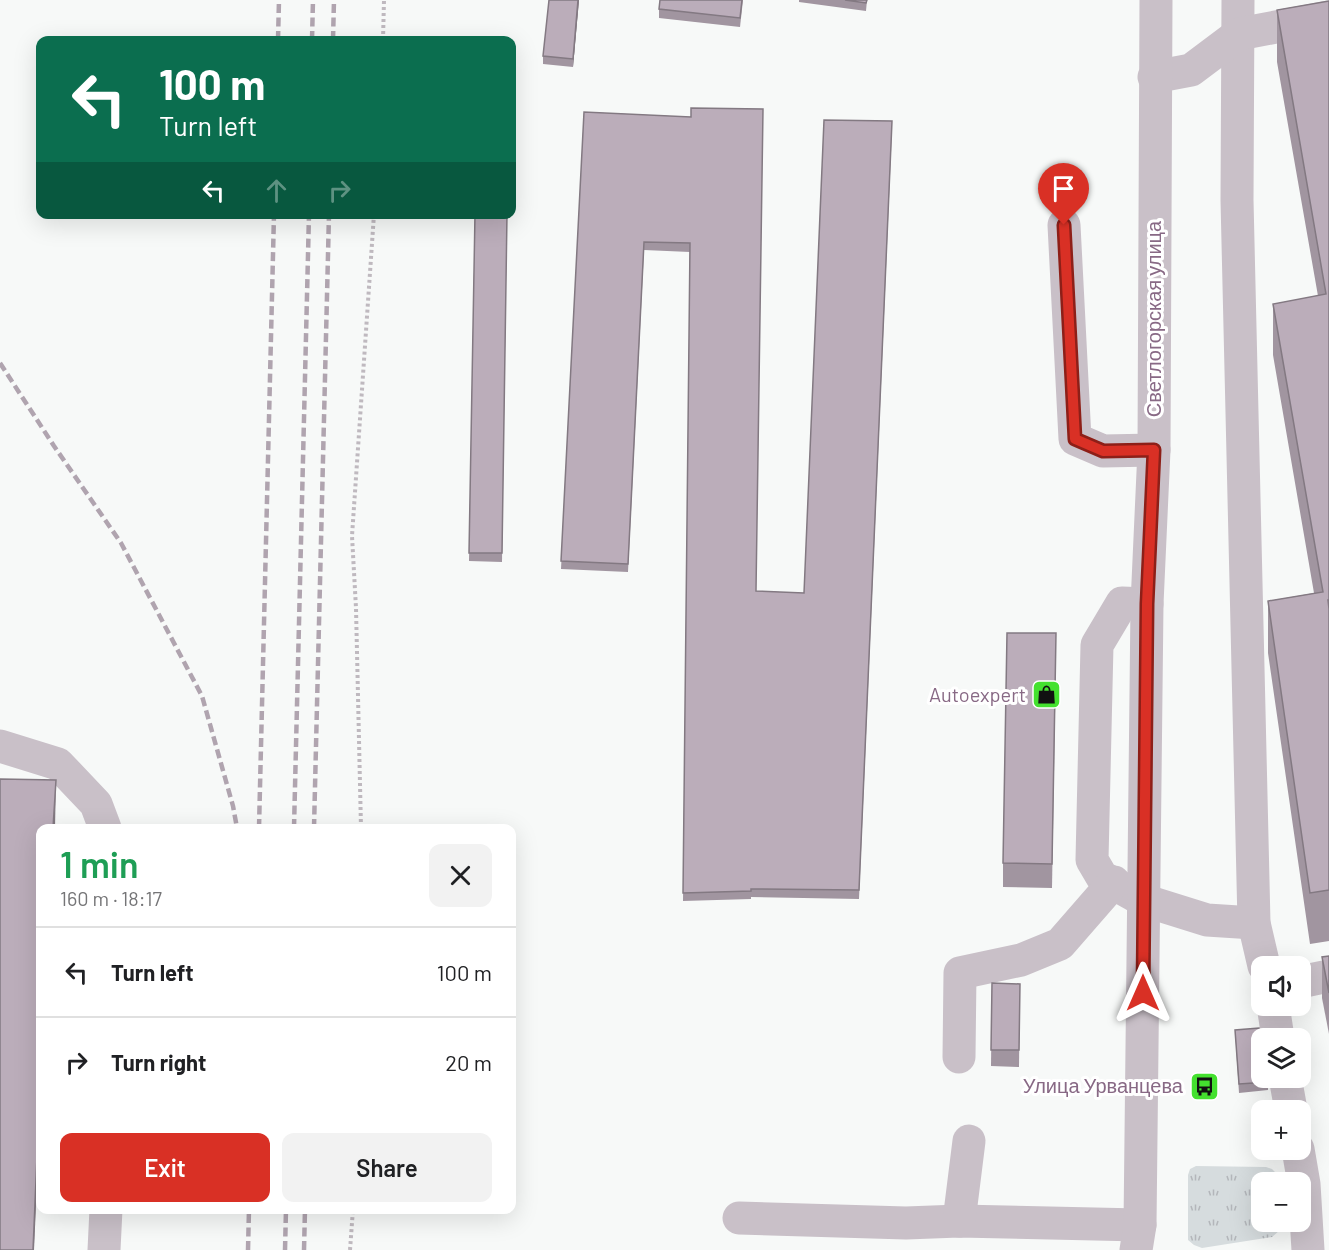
<!DOCTYPE html>
<html lang="en">
<head>
<meta charset="utf-8">
<style>
  :root { --surface:#fff; --page:#f2f2f2; --text:#202124; --muted:#757577; --line:#e0e0e0; --accent:#d93025 }
  body { margin:0; font-family:Barlow,sans-serif; background:var(--page); color:var(--text); height:100vh; display:flex; flex-direction:column; font-size:22px; white-space:nowrap }
  * { box-sizing:border-box; margin:0 }
  p { font-size:20px; color:var(--muted) }
  .icon { flex:none; width:33px; height:33px; fill:none; stroke:currentColor; stroke-width:2; stroke-linecap:round; stroke-linejoin:round }
  .map { position:relative; flex:1; overflow:hidden }
  .sheet { position:absolute; left:36px; top:824px; width:480px; height:390px; display:flex; flex-direction:column; background:var(--surface); border-radius:12px; box-shadow:0 6px 24px #0002 }
  .sheet>* { flex:none }
  .banner { position:absolute; left:36px; top:36px; width:480px; height:183px; border-radius:12px; box-shadow:0 6px 24px #0002; background:#0b6e4f; color:#fff; overflow:hidden }
  .fabs { position:absolute; left:1251px; top:956px; display:grid; gap:12px }
  .fabs a { display:grid; place-items:center; width:60px; height:60px; border-radius:12px; background:var(--surface); box-shadow:0 6px 24px #0002; font-size:30px }
  .pin { position:absolute; display:grid; place-items:center; width:51px; height:51px; color:#fff; margin:-62px -26px; border-radius:50% 50% 50% 0; rotate:-45deg; box-shadow:0 0 6px #0007 }
  .pin .icon { rotate:45deg }
  .me { position:absolute; width:66px; margin:-33px; rotate:0deg; stroke-linejoin:round; filter:drop-shadow(0 0 4px #0008) }
  .turn { display:flex; align-items:center; gap:21px; height:126px; padding:0 24px; font-size:27px }
  .turn .icon { width:78px; height:78px; stroke-width:2.5 }
  .turn b { display:block; font-size:42px; line-height:51px }
  .lanes { display:flex; align-items:center; height:57px; padding:0 24px; background:#0003; justify-content:center; gap:30px; direction:ltr }
  .lanes .off { opacity:.35 }
  .round { display:grid; place-items:center; flex:none; width:63px; height:63px; border-radius:12px; background:var(--page) }
  .summary { display:flex; align-items:center; justify-content:space-between; height:102px; padding:0 24px }
  h1 { font-size:36px; font-weight:600; line-height:45px; color:#1e9e55 }
  .primary-button { display:flex; gap:12px; margin-top:auto; padding:12px 24px }
  .primary-button a { flex:1; height:69px; border-radius:12px; background:var(--accent); color:#fff; font-size:24px; font-weight:600; line-height:69px; text-align:center }
  .primary-button a+a { background:var(--page); color:var(--text) }
  ul { padding:0; list-style:none }
  li { display:flex; align-items:center; gap:18px; height:90px; padding:0 24px; border-top:2px solid var(--line) }
  li div { flex:1 }
  li b { display:block; font-size:22px }
  li em { font-style:normal }
  .map>svg:first-child { display:block }
  .grass { fill:url(#grass-tufts) }
  .lines { fill:none; stroke-linecap:round; stroke-linejoin:round }
  .path { stroke:#bfb9bf; stroke-width:4; stroke-dasharray:3 3; stroke-linecap:butt }
  .minor { stroke:#c9c0c8; stroke-width:33 }
  .rail { stroke:#b0a4af; stroke-width:4.5; stroke-dasharray:9 4.5; stroke-linecap:butt }
  .wall { fill:#a195a0 }
  .shaded-wall { fill:#837982 }
  .building { fill:#bbadba; stroke:#837982; stroke-width:1.5 }
  .route-casing { stroke:#8d1f18; stroke-width:15 }
  .route { stroke:#d93025; stroke-width:10 }
  .labels { text-anchor:middle; stroke-width:6; stroke-linejoin:round; paint-order:stroke }
  .street-label { font-size:20px; fill:#886985; stroke:#fff }
  .poi-label { font-size:20px; fill:#886985; stroke:#fff; text-anchor:end }
</style>
</head>
<body>
<div class="map">
<svg width="1329" height="1250" viewBox="0 0 1329 1250">
  <defs>
    <pattern id="grass-tufts" width="24" height="20" patternUnits="userSpaceOnUse" patternTransform="scale(1.5)"><rect width="24" height="20" fill="#d6dcde"/><path d="M3 7l-1-3M5 7V3M7 7l1-3M15 17l-1-3M17 17v-4M19 17l1-3" fill="none" stroke="#b3b6ba"/></pattern>
  </defs>
  <rect width="100%" height="100%" fill="#f7f9f8"/>
  <path class="grass" d="M 1196,1166 L 1266,1167 L 1272,1169 L 1278,1175 L 1279,1182 L 1262,1182 L 1262,1221 L 1283,1221 L 1279,1231 L 1272,1237 L 1202,1248 L 1194,1245 L 1188,1240 L 1188,1175 L 1190,1169 Z"/>
  <g class="lines">
    <g class="path">
      <path d="M 383,40 L 384,0"/>
      <path d="M 361,828 L 356,608 L 352,536 L 374,214"/>
      <path d="M 350,1250 L 353,1209"/>
    </g>
    <g class="minor">
      <path d="M 1238,0 L 1237,200 L 1254,923 L 1264,966"/>
      <path d="M 1154,77 L 1191,70 L 1239,34 L 1329,17"/>
      <path d="M 1064,225 L 1075,439 L 1103,451 L 1154,450"/>
      <path d="M 1147,604 L 1122,603 L 1097,645 L 1092,860 L 1102,877 L 1143,900 L 1207,920 L 1254,923"/>
      <path d="M 0,746 L 58,764 L 96,804 L 105,828"/>
      <path d="M 1300,982 L 1329,976"/>
      <path d="M 1273,1005 L 1278,1038"/>
      <path d="M 959,1057 L 960,973 L 1021,960 L 1060,944 L 1114,882"/>
      <path d="M 1285,1077 L 1291,1110"/>
      <path d="M 1298,1149 L 1304,1184 L 1308,1250"/>
      <path d="M 739,1218 L 906,1223 L 959,1221 L 1140,1225"/>
      <path d="M 959,1221 L 969,1141"/>
      <path d="M 104,1250 L 106,1209"/>
      <path d="M 1136,1250 L 1140,1225 L 1147,604 L 1154,450 L 1156,0"/>
    </g>
    <g class="rail">
      <path d="M 278,40 L 279,0"/>
      <path d="M 312,40 L 313,0"/>
      <path d="M 333,40 L 334,0"/>
      <path d="M 0,363 L 54,446 L 121,543 L 202,696 L 233,806 L 237,828"/>
      <path d="M 259,828 L 274,214"/>
      <path d="M 294,828 L 309,214"/>
      <path d="M 314,828 L 329,214"/>
      <path d="M 248,1250 L 249,1209"/>
      <path d="M 285,1250 L 286,1209"/>
      <path d="M 304,1250 L 305,1209"/>
    </g>
  </g>
  <g class="wall">
    <path d="M 579,0 L 573,67 L 543,64 L 543,56 Z"/>
    <path d="M 743,0 L 740,27 L 659,18 L 659,9 Z"/>
    <path d="M 799,0 L 867,0 L 866,11 L 799,2 Z"/>
    <path d="M 1329,1 L 1329,941 L 1310,944 L 1268,653 L 1268,601 L 1314,593 L 1273,355 L 1273,304 L 1318,296 L 1277,62 L 1277,10 Z"/>
    <path d="M 584,112 L 691,117 L 756,591 L 804,593 L 892,129 L 859,899 L 751,897 L 751,899 L 683,901 L 690,252 L 644,250 L 628,572 L 561,569 Z"/>
    <path d="M 475,214 L 507,214 L 502,562 L 469,561 Z"/>
    <path d="M 1056,657 L 1052,888 L 1003,887 L 1003,863 Z"/>
    <path d="M 1329,956 L 1329,1034 L 1322,998 L 1322,957 Z"/>
    <path d="M 992,983 L 1020,984 L 1019,1067 L 991,1066 Z"/>
    <path d="M 1235,1030 L 1268,1077 L 1268,1090 L 1239,1093 Z"/>
  </g>
  <g class="shaded-wall">
    <path d="M 578,0 L 579,0 L 573,67 L 573,59 Z"/>
    <path d="M 56,780 L 55,828 L 53,828 Z"/>
    <path d="M 40,1086 L 40,1116 L 34,1250 L 33,1250 Z"/>
  </g>
  <g class="building">
    <path d="M 549,0 L 578,0 L 573,59 L 543,56 Z"/>
    <path d="M 660,0 L 742,0 L 740,18 L 659,9 Z"/>
    <path d="M 845,0 L 867,0 L 866,3 Z"/>
    <path d="M 1329,1 L 1329,600 L 1328,600 L 1329,609 L 1329,890 L 1310,893 L 1268,601 L 1323,592 L 1273,304 L 1326,294 L 1277,10 Z"/>
    <path d="M 691,108 L 763,109 L 756,591 L 804,593 L 824,120 L 892,121 L 859,890 L 751,889 L 751,891 L 683,893 L 690,243 L 644,242 L 628,564 L 561,561 L 584,112 L 691,117 Z"/>
    <path d="M 475,214 L 507,214 L 502,553 L 469,553 Z"/>
    <path d="M 1007,633 L 1056,633 L 1052,864 L 1003,863 Z"/>
    <path d="M 0,779 L 56,780 L 53,828 L 40,828 L 40,1086 L 33,1250 L 0,1250 Z"/>
    <path d="M 1329,956 L 1329,993 L 1322,957 Z"/>
    <path d="M 992,983 L 1020,984 L 1019,1050 L 991,1050 Z"/>
    <path d="M 1259,1028 L 1262,1038 L 1262,1077 L 1268,1077 L 1268,1082 L 1239,1084 L 1235,1030 Z"/>
  </g>
  <g class="lines">
    <defs>
      <path id="route" d="M 1064,225 L 1075,439 L 1103,451 L 1154,450 L 1147,604 L 1143,993"/>
    </defs>
    <use href="#route" class="route-casing"/>
    <use href="#route" class="route"/>
  </g>
  <defs>
    <symbol id="shop-square" viewBox="-11 -11 22 22"><rect x="-9" y="-9" width="18" height="18" rx="4" fill="#44e12f" stroke="#fff"/><path d="M-5-2.5h2.3a2.7 3.5 0 0 1 5.4 0H5L5.5 6h-11ZM-1.5-2.5h3a1.5 2.3 0 0 0-3 0Z" fill="#111"/></symbol>
    <symbol id="bus-square" viewBox="-11 -11 22 22"><rect x="-9" y="-9" width="18" height="18" rx="4" fill="#44e12f" stroke="#fff"/><path d="M-5-6H5V4H4V6H2V4H-2V6H-4V4H-5ZM-3.5-4V0h7V-4ZM-3.5 1.2v1.5H-2V1.2ZM2 1.2v1.5H3.5V1.2Z" fill="#111"/></symbol>
  </defs>
  <g fill-rule="evenodd">
    <use href="#shop-square" x="1030" y="678" width="33" height="33"/>
    <use href="#bus-square" x="1188" y="1070" width="33" height="33"/>
  </g>
  <g class="labels">
    <g class="street-label">
      <text transform="translate(1154 319) rotate(-90)" y="7">Светлогорская улица</text>
    </g>
    <g class="poi-label">
      <text x="1026" y="702">Autoexpert</text>
      <text x="1183" y="1093">Улица Урванцева</text>
    </g>
  </g>
</svg>
<div class="fabs">
<a><svg class="icon" aria-label="sound" viewBox="0 0 24 24"><path d="M4 9h4l5-4v14l-5-4H4zM17 9q2 3 0 6"/></svg></a>
<a><svg class="icon" aria-label="layers" viewBox="0 0 24 24"><path d="M12 4l9 5-9 5-9-5zM3 14l9 5 9-5"/></svg></a>
<a>+</a>
<a>−</a>
</div>
<div class="pin" style="left:1064px;top:225px;background:#d93025"><svg class="icon" aria-label="arrive" viewBox="0 0 24 24"><path d="M6 21V4h12l-3 4 3 4H6"/></svg></div>
<svg class="me" style="left:1143px;top:993px" viewBox="-20 -20 40 40"><path d="M0-17L14 15 0 8-14 15z" fill="#d93025" stroke="#fff" stroke-width="4"/></svg>
<div class="banner">
<div class="turn"><svg class="icon" aria-label="left" viewBox="0 0 24 24"><path d="M17 20v-9H6M10 6l-5 5 5 5"/></svg><div><b>100 m</b>Turn left</div></div>
<div class="lanes"><svg class="icon" aria-label="left" viewBox="0 0 24 24"><path d="M17 20v-9H6M10 6l-5 5 5 5"/></svg><svg class="icon off" aria-label="ahead" viewBox="0 0 24 24"><path d="M12 20V5M6 11l6-6 6 6"/></svg><svg class="icon off" aria-label="right" viewBox="0 0 24 24"><path d="M7 20v-9h11M14 6l5 5-5 5"/></svg></div>
</div>
<section class="sheet">
<div class="summary"><div><h1>1 min</h1><p>160 m · 18:17</p></div><a class="round"><svg class="icon" aria-label="close" viewBox="0 0 24 24"><path d="M6 6l12 12M18 6L6 18"/></svg></a></div>
<ul>
<li><svg class="icon" aria-label="left" viewBox="0 0 24 24"><path d="M17 20v-9H6M10 6l-5 5 5 5"/></svg><div><b>Turn left</b></div><em>100 m</em></li>
<li><svg class="icon" aria-label="right" viewBox="0 0 24 24"><path d="M7 20v-9h11M14 6l5 5-5 5"/></svg><div><b>Turn right</b></div><em>20 m</em></li>
</ul>
<div class="primary-button"><a>Exit</a><a>Share</a></div>
</section>
</div>
</body>
</html>
